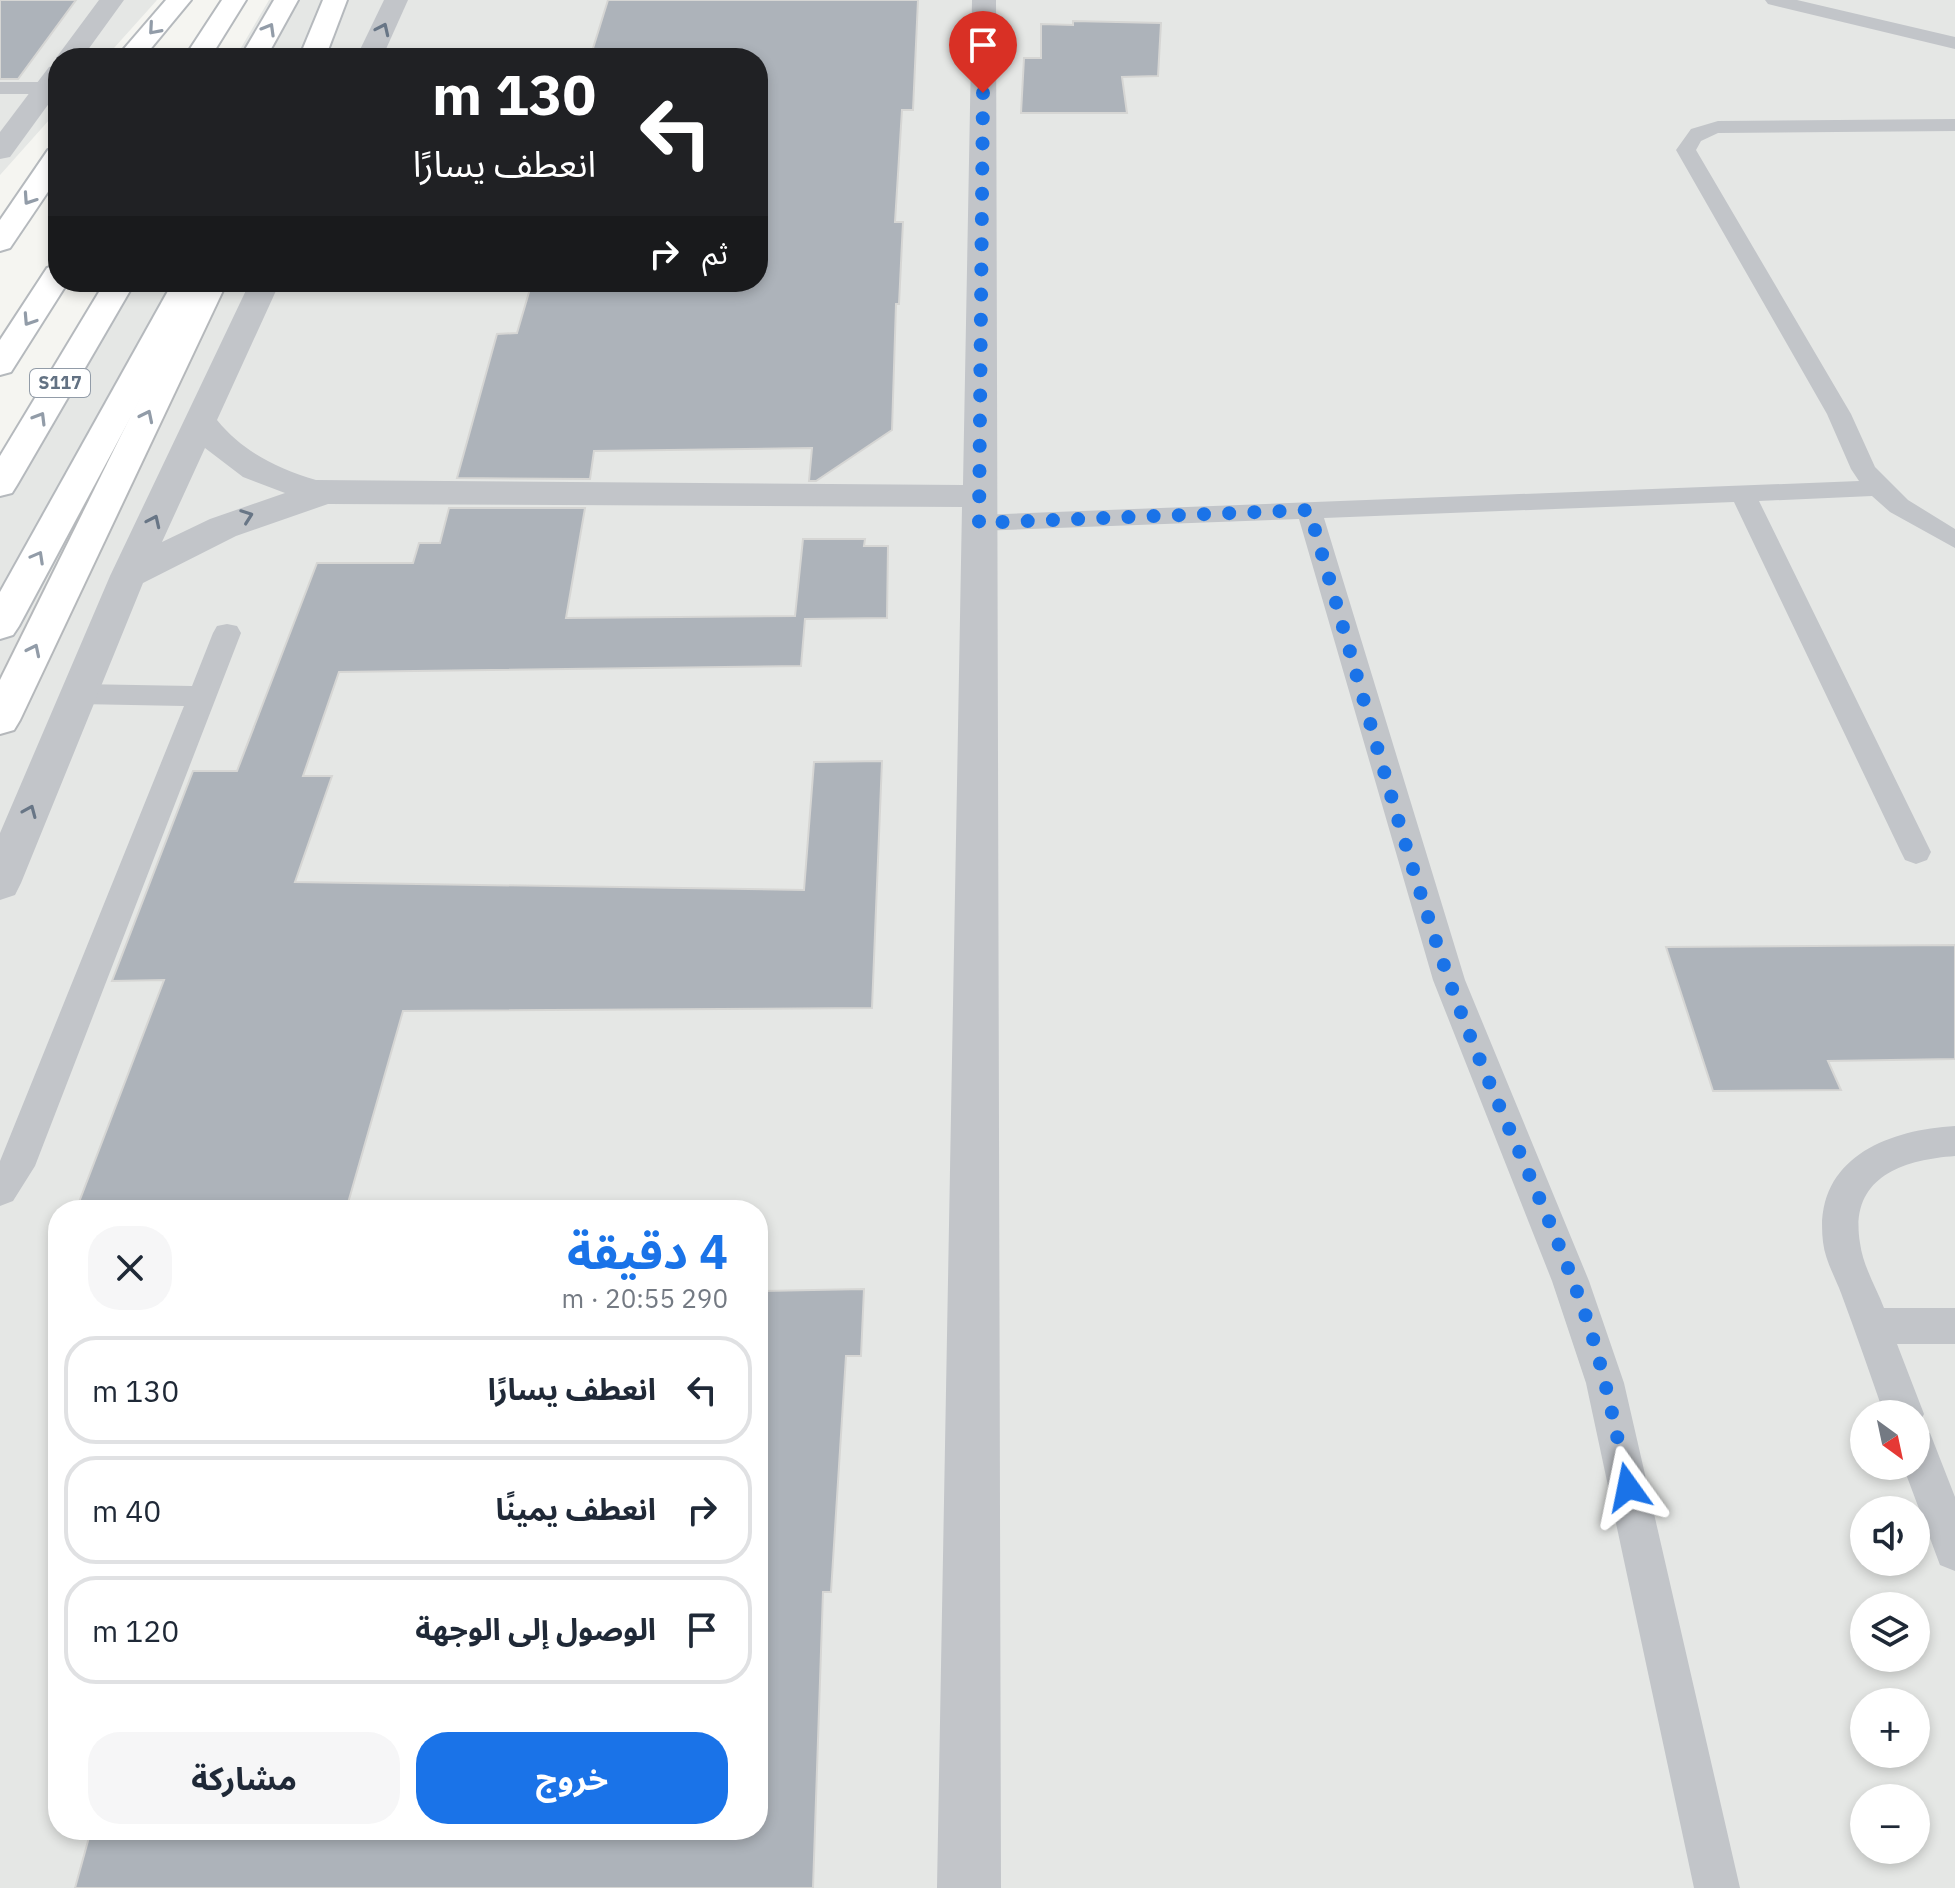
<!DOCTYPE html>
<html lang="ar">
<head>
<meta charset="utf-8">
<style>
  :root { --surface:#fff; --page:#f6f6f7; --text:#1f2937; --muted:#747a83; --line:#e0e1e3; --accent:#1a73e8 }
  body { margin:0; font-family:"IBM Plex Sans","Noto Sans Arabic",sans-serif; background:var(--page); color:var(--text); direction:rtl; height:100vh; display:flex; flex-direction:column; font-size:30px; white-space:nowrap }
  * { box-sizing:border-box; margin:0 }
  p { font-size:26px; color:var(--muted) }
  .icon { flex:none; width:44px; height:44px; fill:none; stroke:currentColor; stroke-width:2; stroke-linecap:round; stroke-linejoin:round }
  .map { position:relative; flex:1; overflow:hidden; direction:ltr }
  .drawer { position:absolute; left:48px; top:1200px; width:720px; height:640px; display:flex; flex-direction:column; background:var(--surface); border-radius:32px; box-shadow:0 4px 12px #0003; direction:rtl }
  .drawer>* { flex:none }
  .banner { position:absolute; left:48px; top:48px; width:720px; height:244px; border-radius:32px; box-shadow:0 4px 12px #0003; direction:rtl; background:#202124; color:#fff; overflow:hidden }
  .needle { width:52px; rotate:147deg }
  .tools { position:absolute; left:1850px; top:1400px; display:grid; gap:16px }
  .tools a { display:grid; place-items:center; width:80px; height:80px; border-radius:50%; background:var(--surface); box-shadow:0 4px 12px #0003; font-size:40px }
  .pin { position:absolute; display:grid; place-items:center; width:68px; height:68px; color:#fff; margin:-82px -34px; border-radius:50% 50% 50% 0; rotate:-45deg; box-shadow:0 0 8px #0007 }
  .pin .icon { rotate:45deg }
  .me { position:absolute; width:88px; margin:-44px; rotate:348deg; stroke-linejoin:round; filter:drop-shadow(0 0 6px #0008) }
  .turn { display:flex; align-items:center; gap:28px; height:168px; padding:0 40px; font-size:36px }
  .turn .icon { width:104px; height:104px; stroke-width:2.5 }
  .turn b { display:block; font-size:56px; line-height:68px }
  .then { display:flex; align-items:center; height:76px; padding:0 40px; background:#0003; gap:16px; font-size:30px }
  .round { display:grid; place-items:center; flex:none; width:84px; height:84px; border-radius:32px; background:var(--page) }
  .headline { display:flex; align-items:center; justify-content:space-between; height:136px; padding:0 40px }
  h1 { font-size:48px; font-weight:700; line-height:60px; color:var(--accent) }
  .primary-button { display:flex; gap:16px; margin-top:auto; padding:16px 40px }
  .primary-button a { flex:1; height:92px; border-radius:32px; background:var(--accent); color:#fff; font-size:32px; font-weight:700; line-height:92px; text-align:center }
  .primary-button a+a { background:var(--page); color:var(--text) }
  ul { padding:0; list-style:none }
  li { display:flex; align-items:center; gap:24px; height:108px; margin:0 16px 12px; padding:0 24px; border:4px solid var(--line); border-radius:32px }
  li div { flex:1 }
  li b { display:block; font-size:30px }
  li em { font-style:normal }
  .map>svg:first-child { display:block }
  .built { fill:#e5e7e5; fill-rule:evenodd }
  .building { fill:#adb3ba; stroke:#d6d6d4; stroke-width:2 }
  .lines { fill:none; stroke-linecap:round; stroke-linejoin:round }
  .primary-casing { stroke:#b5b9bd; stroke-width:4 }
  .trunk-casing { stroke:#b5b8bb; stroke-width:4 }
  .service { fill:#c2c5c9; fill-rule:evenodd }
  .minor { fill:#c2c5c9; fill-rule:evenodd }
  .primary { fill:#fff; fill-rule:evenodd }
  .trunk { fill:#fff; fill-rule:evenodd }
  .oneway { stroke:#929ca8 }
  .oneway2 { stroke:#687686 }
  .route { stroke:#1a73e8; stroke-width:14; stroke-dasharray:0 25.2 }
  .labels { text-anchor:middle; stroke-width:8; stroke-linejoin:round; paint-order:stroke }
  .shield { fill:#fff; stroke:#929ca8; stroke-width:2 }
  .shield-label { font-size:18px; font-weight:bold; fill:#637283 }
</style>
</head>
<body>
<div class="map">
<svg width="1955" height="1888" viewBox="0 0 1955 1888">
  <rect width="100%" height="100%" fill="#f5f5f1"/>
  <g class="built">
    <path d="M 0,0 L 157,0 L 105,58 L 58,58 L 58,110 L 0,175 Z"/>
    <path d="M 269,0 L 1955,0 L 1955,1888 L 0,1888 L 0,458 L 103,282 L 758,282 L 758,58 L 235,58 ZM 58,1210 L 758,1210 L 758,1830 L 58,1830 ZM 1864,1414 L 1916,1414 L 1916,1466 L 1864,1466 ZM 1864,1510 L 1916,1510 L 1916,1562 L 1864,1562 ZM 1864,1606 L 1916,1606 L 1916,1658 L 1864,1658 ZM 1864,1702 L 1916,1702 L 1916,1754 L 1864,1754 ZM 1864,1798 L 1916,1798 L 1916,1850 L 1864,1850 Z"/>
  </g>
  <g class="building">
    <path d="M 0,0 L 76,0 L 18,79 L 0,79 Z"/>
    <path d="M 608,0 L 918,0 L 913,110 L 902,110 L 895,222 L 903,222 L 899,304 L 896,304 L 892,430 L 816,481 L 809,481 L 812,448 L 594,451 L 590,479 L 457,478 L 497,334 L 517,333 L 532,282 L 758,282 L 758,58 L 590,58 Z"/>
    <path d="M 1073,21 L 1161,23 L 1158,76 L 1122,77 L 1127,113 L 1021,113 L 1024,58 L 1041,58 L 1041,24 L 1073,25 Z"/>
    <path d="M 449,508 L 585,508 L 566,618 L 795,616 L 803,539 L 865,539 L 864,546 L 888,546 L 887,618 L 805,619 L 801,666 L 339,672 L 303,776 L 332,776 L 295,882 L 804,890 L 814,762 L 882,761 L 872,1008 L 403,1011 L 346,1210 L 76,1210 L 164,980 L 112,981 L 193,771 L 237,771 L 317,563 L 413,563 L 419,543 L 440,543 Z"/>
    <path d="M 1955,945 L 1955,1059 L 1828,1061 L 1841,1090 L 1713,1091 L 1666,947 Z"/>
    <path d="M 864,1289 L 861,1356 L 846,1356 L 831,1592 L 823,1592 L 813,1888 L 75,1888 L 91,1830 L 758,1830 L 758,1291 Z"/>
  </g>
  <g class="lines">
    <defs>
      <g id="primary">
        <path d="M 166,0 L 191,0 L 143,58 L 116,58 Z"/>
        <path d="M 222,0 L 246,0 L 210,58 L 184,58 Z"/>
        <path d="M 274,0 L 298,0 L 266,58 L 240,58 Z"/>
        <path d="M 323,0 L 347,0 L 325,58 L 299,58 Z"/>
        <path d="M 58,148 L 58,177 L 10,248 L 0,251 L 0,220 L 48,150 Z"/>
        <path d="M 58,265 L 58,282 L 68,282 L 11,372 L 0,375 L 0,340 L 47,268 Z"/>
        <path d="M 105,282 L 135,282 L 17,485 L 12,493 L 0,496 L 0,456 Z"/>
        <path d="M 173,282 L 203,282 L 19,626 L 13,635 L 0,639 L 0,592 Z"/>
      </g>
      <path id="trunk" d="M 197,282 L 227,282 L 20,720 L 14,730 L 0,734 L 0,680 Z"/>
    </defs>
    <use href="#primary" class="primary-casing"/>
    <use href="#trunk" class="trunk-casing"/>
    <g class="service">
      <path d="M 1765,0 L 1797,0 L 1955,37 L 1955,49 L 1768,4 Z"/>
      <path d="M 0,82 L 47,82 L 57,88 L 47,94 L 0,94 Z"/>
      <path d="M 1955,119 L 1955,131 L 1718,133 L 1701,141 L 1696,150 L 1851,414 L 1875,467 L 1908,500 L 1955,529 L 1955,548 L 1890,512 L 1872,496 L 1759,501 L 1931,852 L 1927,860 L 1916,864 L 1905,860 L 1901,852 L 1734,502 L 1324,518 L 1465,980 L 1589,1281 L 1624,1383 L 1740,1888 L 1694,1888 L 1586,1383 L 1552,1281 L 1433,980 L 1299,519 L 979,531 L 970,529 L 966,523 L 970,517 L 979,515 L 1859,481 L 1851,469 L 1827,414 L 1676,150 L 1691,129 L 1718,121 Z"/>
      <path d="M 227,624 L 237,626 L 241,633 L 35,1166 L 13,1201 L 0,1206 L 0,1161 L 184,706 L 79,704 L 69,701 L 65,694 L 69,687 L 79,684 L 192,686 L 213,633 L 217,626 Z"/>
      <path d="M 1955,1126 L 1955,1156 C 1901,1160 1849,1178 1860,1243 C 1863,1266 1876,1287 1884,1308 L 1955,1308 L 1955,1344 L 1897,1344 L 1924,1414 L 1917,1428 L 1930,1433 L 1955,1497 L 1955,1571 L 1940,1565 L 1903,1466 L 1916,1466 L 1916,1414 L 1884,1414 C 1870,1374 1856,1333 1841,1293 C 1835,1277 1825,1260 1823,1242 C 1813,1159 1886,1130 1955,1126 Z"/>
    </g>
    <g class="minor">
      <path d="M 99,0 L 124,0 L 82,58 L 58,58 L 58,61 L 56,58 Z"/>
      <path d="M 384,0 L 408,0 L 382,58 L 356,58 Z"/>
      <path d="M 972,0 L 996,0 L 1001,1888 L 937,1888 L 962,507 L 328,504 L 236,536 L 143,583 L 21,883 L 15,895 L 0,900 L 0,833 L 110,576 L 250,282 L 280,282 L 217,420 C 243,452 277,468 316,480 L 963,485 ZM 205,448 L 243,477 L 285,493 L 210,519 L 162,542 Z"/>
      <path d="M 58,65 L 58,91 L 10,157 L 0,159 L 0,132 L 49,67 Z"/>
    </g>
    <use href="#primary" class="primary"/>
    <use href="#trunk" class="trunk"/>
  </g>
  <defs><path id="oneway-chevron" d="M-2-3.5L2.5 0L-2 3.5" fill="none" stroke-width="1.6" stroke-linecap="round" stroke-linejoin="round" transform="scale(2)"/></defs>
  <g class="oneway">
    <use href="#oneway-chevron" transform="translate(154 29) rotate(131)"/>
    <use href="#oneway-chevron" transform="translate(269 29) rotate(-60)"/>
    <use href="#oneway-chevron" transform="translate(29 199) rotate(124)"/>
    <use href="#oneway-chevron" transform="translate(29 320) rotate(123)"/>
    <use href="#oneway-chevron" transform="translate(147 416) rotate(-64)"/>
    <use href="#oneway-chevron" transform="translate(40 418) rotate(-59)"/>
    <use href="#oneway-chevron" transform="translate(38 557) rotate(-61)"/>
    <use href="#oneway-chevron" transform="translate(34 650) rotate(-64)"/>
  </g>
  <g class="oneway2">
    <use href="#oneway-chevron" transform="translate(383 29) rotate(-65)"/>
    <use href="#oneway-chevron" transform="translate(247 516) rotate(-20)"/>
    <use href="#oneway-chevron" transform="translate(154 521) rotate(-65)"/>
    <use href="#oneway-chevron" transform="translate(30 811) rotate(-67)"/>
  </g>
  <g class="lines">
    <path class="route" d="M 983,93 L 979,523 L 1309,510 C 1356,667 1396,826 1449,980 C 1489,1093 1544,1198 1584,1311 C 1604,1368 1615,1428 1628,1487"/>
  </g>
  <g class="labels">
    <rect class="shield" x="30" y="369" width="60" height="28" rx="6"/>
    <g class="shield-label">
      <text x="60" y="389">S117</text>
    </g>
  </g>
</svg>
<div class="tools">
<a><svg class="needle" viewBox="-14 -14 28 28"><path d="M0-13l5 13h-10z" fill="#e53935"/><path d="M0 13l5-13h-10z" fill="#747a83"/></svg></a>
<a><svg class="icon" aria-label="sound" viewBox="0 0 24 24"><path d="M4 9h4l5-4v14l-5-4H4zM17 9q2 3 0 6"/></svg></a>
<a><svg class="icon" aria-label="layers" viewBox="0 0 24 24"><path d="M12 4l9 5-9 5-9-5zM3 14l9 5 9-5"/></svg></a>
<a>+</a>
<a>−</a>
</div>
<div class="pin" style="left:983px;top:93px;background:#d93025"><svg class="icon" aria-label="arrive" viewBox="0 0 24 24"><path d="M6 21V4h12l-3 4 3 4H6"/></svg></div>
<svg class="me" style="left:1628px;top:1487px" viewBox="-20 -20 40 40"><path d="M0-17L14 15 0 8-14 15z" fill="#1a73e8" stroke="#fff" stroke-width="4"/></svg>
<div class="banner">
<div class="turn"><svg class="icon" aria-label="left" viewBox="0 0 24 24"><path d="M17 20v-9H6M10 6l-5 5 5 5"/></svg><div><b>130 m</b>انعطف يسارًا</div></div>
<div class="then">ثم<svg class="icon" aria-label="right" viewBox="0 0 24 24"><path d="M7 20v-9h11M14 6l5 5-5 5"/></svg></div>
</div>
<section class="drawer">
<div class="headline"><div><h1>4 دقيقة</h1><p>290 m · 20:55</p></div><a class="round"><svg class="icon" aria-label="close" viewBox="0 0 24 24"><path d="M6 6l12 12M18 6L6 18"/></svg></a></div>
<ul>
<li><svg class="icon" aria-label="left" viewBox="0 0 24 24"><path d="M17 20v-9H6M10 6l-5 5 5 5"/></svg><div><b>انعطف يسارًا</b></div><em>130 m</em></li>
<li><svg class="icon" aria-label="right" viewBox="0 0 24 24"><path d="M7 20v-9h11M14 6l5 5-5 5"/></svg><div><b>انعطف يمينًا</b></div><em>40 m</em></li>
<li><svg class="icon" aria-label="arrive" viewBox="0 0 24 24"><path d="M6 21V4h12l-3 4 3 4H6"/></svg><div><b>الوصول إلى الوجهة</b></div><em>120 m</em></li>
</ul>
<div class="primary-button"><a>خروج</a><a>مشاركة</a></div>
</section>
</div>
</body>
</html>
